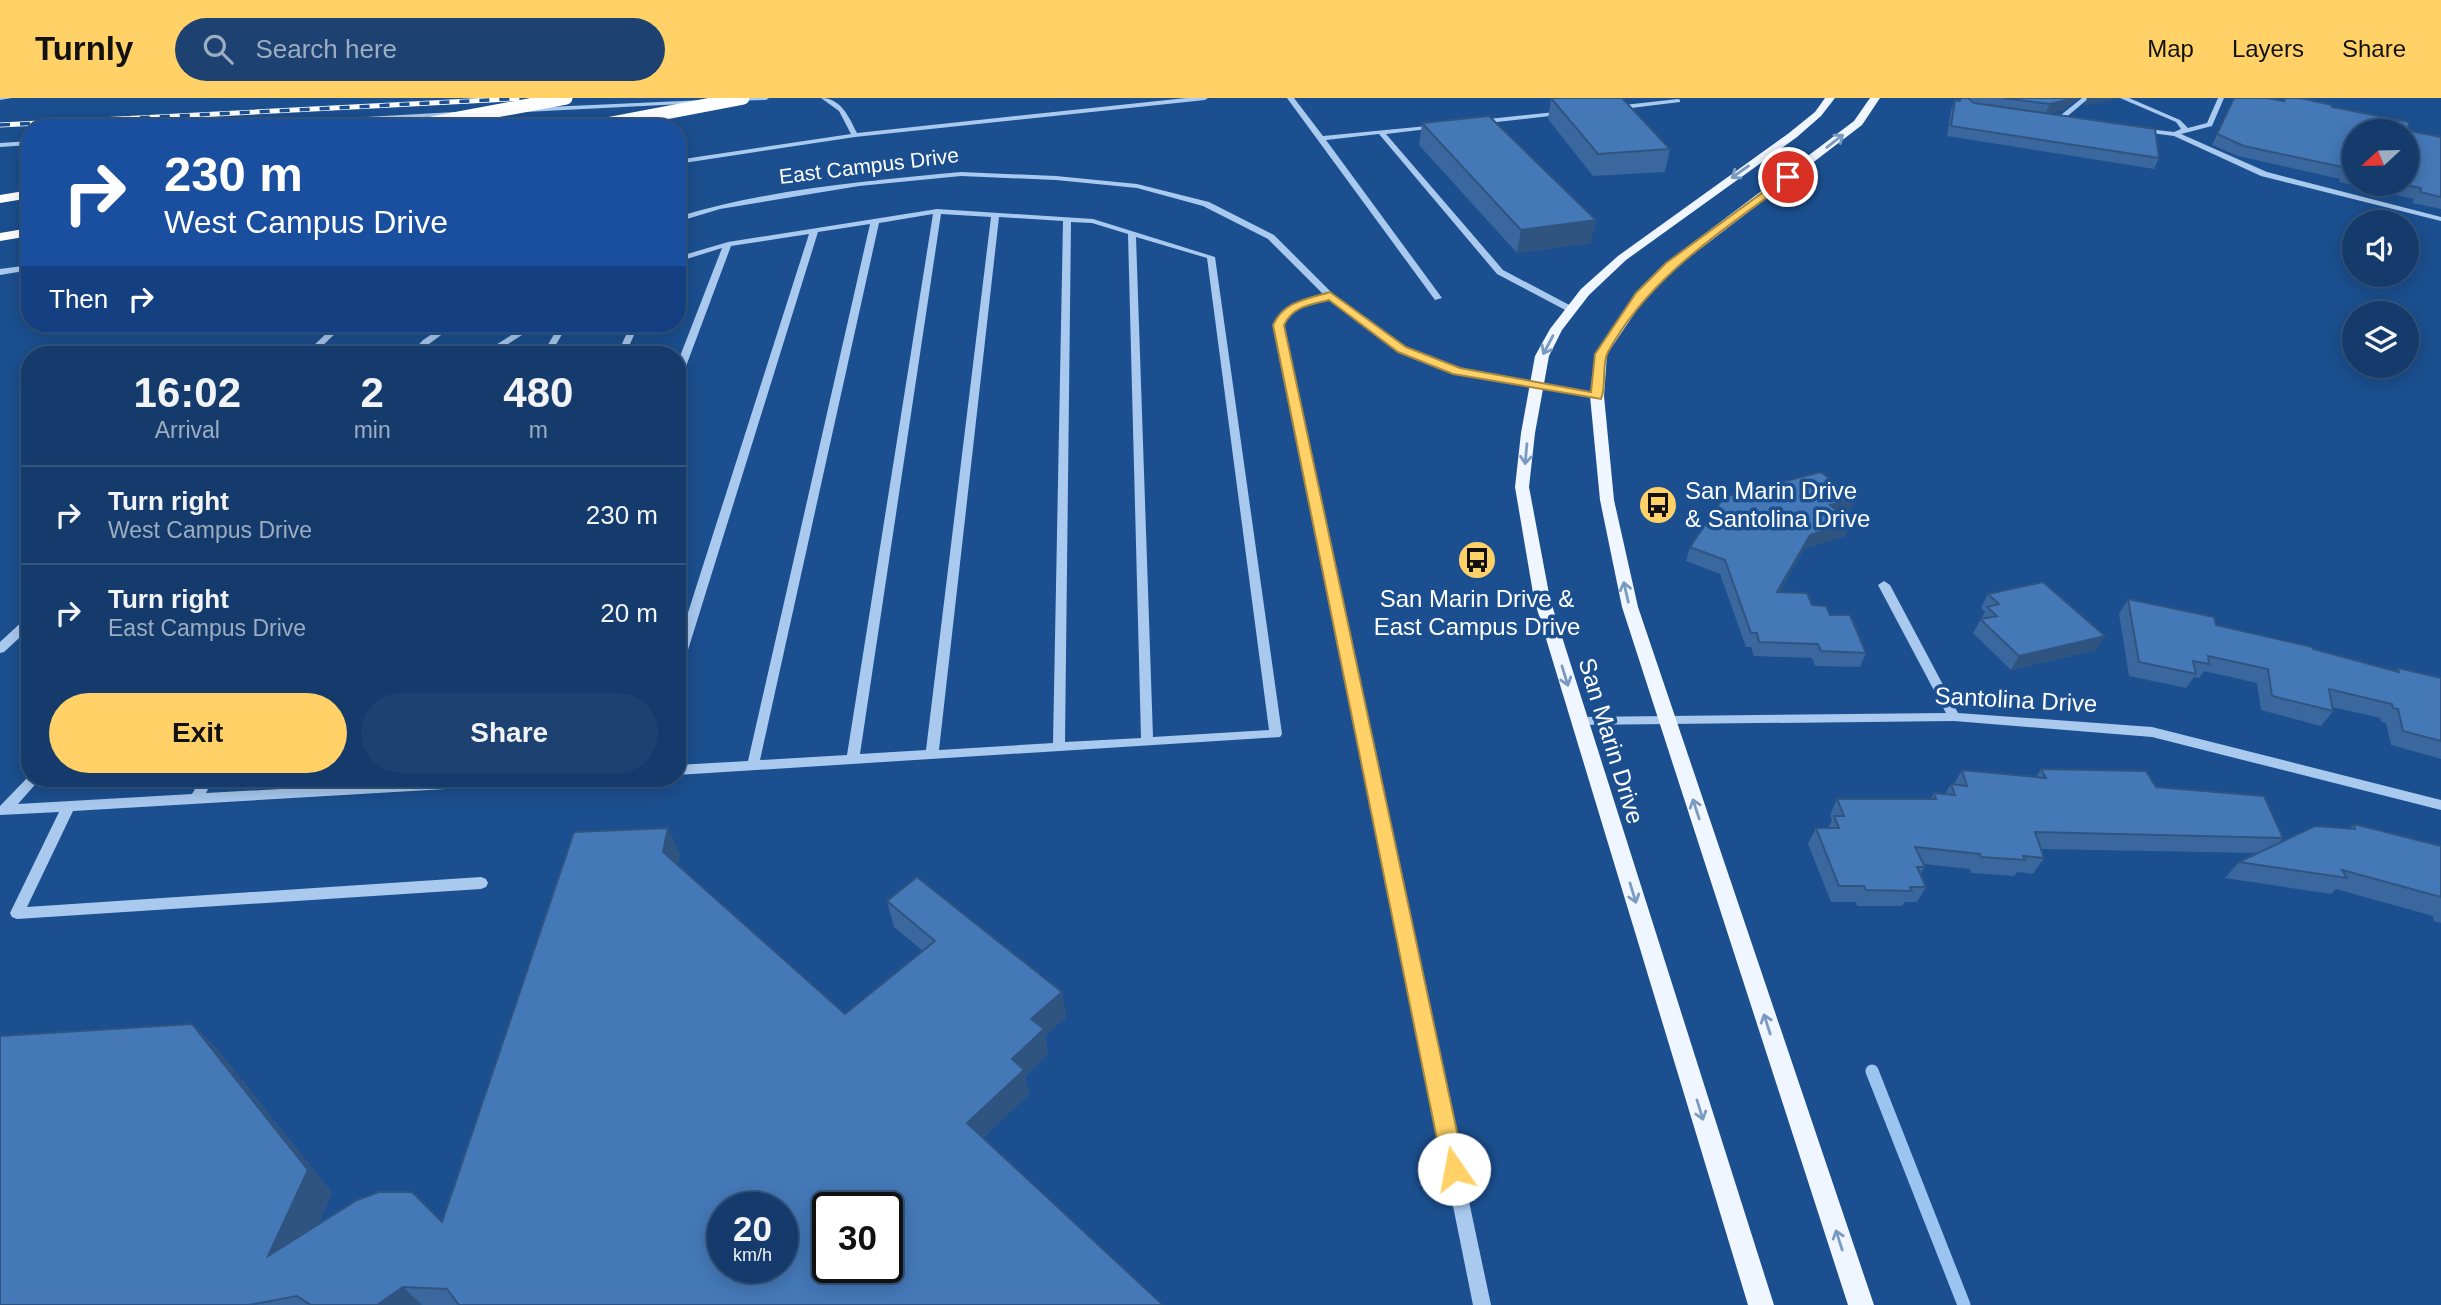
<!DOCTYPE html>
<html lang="en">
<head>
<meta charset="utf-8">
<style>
  :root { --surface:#143b6b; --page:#1d4271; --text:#f1f3f6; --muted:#9dadc1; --line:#33557e; --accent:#ffd166 }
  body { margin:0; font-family:Helvetica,sans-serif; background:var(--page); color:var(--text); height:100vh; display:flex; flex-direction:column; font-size:26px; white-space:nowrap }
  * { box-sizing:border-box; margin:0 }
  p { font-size:23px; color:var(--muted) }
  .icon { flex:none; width:38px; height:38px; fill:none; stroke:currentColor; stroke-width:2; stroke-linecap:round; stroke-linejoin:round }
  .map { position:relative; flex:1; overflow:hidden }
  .sheet { position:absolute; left:21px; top:248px; width:665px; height:441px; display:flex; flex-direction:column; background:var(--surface); border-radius:28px; box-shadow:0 4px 18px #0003,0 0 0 2px var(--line) }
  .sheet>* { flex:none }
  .hud { position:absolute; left:21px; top:21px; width:665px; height:214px; border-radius:28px; box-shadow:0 4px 18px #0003,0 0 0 2px var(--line); background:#1a4fa0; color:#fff; overflow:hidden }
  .needle { width:46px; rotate:248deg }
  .controls { position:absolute; left:2342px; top:21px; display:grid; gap:14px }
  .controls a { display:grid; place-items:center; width:77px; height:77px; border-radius:50%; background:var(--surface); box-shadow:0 4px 18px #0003,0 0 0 2px var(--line); font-size:35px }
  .speed { position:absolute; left:707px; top:1094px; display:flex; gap:14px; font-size:35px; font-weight:700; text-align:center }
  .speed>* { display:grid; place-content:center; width:91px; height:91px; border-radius:50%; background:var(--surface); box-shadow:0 4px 18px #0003,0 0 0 2px var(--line); line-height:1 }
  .speed small { font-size:18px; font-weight:400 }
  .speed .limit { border:4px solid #111; border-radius:10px; background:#fff; color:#111 }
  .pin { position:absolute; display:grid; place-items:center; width:60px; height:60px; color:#fff; margin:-30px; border:4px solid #fff; border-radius:50%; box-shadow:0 2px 7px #0007 }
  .me { position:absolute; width:77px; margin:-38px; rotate:348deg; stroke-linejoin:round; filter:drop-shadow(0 0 5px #0008) }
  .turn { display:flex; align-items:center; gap:24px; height:147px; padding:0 28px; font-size:32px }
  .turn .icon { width:91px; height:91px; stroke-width:2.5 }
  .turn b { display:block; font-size:49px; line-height:60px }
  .then { display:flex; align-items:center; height:66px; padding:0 28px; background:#0003; gap:14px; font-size:26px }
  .eta { display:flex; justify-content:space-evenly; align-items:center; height:119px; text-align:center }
  .eta b { font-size:42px; font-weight:700; line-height:49px }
  .cta { display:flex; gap:14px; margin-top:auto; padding:14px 28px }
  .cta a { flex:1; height:80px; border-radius:42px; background:var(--accent); color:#111; font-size:28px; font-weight:700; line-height:80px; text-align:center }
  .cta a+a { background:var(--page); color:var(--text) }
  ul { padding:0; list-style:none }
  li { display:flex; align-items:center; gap:21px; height:98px; padding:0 28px; border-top:2px solid var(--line) }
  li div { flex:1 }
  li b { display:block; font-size:26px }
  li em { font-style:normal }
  header { display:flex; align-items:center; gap:42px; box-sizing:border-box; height:98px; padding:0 35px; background:var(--accent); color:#111 }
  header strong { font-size:33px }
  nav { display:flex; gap:38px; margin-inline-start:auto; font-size:24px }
  .search { width:490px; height:63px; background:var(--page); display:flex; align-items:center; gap:18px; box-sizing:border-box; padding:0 24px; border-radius:38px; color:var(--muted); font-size:26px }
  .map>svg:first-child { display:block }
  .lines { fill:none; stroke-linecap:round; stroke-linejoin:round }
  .stream { stroke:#9cc4f0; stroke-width:13 }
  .minor { fill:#a9c9ee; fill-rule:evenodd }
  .major { fill:#f0f6ff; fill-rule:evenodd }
  .highway { fill:#fff; fill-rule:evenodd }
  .rail-casing { stroke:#fff; stroke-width:5 }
  .rail { stroke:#1b4f8f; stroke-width:3.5; stroke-dasharray:10; stroke-linecap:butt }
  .highway-bridge { stroke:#fff; stroke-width:13 }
  .wall { fill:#3a679d; fill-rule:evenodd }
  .shaded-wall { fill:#305480 }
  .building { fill:#4478b7; stroke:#305480; stroke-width:2; fill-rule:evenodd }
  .oneway { stroke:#7b9ac1 }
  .route { fill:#ffd166; stroke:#a68842; stroke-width:2 }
  .labels { text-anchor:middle; stroke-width:7; stroke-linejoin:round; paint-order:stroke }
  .far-street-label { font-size:21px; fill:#fff; stroke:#1b4f8f }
  .poi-label { font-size:24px; fill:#fff; stroke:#1b4f8f; text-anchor:start }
  .street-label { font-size:24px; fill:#fff; stroke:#1b4f8f }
</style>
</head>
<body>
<header>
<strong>Turnly</strong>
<div class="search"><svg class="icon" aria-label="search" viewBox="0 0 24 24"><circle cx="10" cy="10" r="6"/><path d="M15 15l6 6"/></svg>Search here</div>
<nav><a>Map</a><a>Layers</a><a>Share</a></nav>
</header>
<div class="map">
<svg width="2441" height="1207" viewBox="0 0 2441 1207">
  <rect width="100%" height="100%" fill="#1b4f8f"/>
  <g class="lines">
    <path class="stream" d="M 1872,973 L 1964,1207"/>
    <g class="minor">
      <path d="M 0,0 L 12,0 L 0,2 Z"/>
      <path d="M 735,0 L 769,0 L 766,2 L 733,3 L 732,2 Z"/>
      <path d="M 821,0 C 841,0 849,19 857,35 L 1186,0 L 1208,0 L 1205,2 L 855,39 L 677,66 L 677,62 L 851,36 L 839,13 Z"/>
      <path d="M 1287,0 L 1294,0 L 1323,38 L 1438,27 L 1440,28 L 1436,30 L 1386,36 L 1503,172 L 1575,210 L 1575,214 L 1569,214 L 1497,176 L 1379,36 L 1326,42 L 1442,200 L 1435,202 Z"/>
      <path d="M 2082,0 L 2089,0 L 2064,21 L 2070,22 L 2070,24 L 2056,23 L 2056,21 Z"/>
      <path d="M 2120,0 L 2129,0 L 2180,22 L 2188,30 L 2207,25 L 2218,0 L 2224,0 L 2212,28 L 2181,36 L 2267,74 L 2441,119 L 2441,123 L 2261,78 L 2174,38 L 2136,33 L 2136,31 L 2138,30 L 2174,34 L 2181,31 L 2176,24 Z"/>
      <path d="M 1678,1 L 1680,2 L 1680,4 L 1615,12 L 1612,10 L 1615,8 Z"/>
      <path d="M 704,2 L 705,3 L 702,5 L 525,14 L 522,12 L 525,10 Z"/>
      <path d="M 1565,13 L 1568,15 L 1567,16 L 1479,26 L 1476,24 L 1479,22 Z"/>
      <path d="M 454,14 L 456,15 L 456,17 L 249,30 L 204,30 L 207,28 Z"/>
      <path d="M 30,43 L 30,47 L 0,49 L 0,45 Z"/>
      <path d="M 961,74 L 1056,78 L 1137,86 L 1209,104 L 1274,137 L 1333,196 L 1405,249 L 1460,271 L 1597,295 L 1602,298 L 1597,301 L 1455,275 L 1399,253 L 1329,201 C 1310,206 1293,209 1283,227 L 1491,1207 L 1473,1207 L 1275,227 C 1286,206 1303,202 1324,197 L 1268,141 L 1203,108 L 1137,90 L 1056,82 L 961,78 L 859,88 L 720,111 L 677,124 L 677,119 C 769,91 866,83 961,74 Z"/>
      <path d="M 937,111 L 1093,121 L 1215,159 L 1282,636 L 1280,639 L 677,677 L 677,667 L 748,663 L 870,126 L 818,134 L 683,568 L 677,572 L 677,549 L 809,136 L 731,148 L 682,279 L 677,282 L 677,266 L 722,150 L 677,164 L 677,159 L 728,144 ZM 933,116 L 847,657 L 760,662 L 879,125 ZM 941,116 L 991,119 L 926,652 L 860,656 ZM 999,119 L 1063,123 L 1053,645 L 939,652 ZM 1071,124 L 1092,125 L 1128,136 L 1141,640 L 1065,644 ZM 1136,139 L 1207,160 L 1269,632 L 1153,639 Z"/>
      <path d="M 30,167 L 30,172 L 0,177 L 0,171 Z"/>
      <path d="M 336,226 L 345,226 L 313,257 L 304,257 Z"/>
      <path d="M 447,226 L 456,226 L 429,246 L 418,257 L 409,257 L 423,242 Z"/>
      <path d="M 529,226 L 539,226 L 491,257 L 480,257 Z"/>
      <path d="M 560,226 L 568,226 L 550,257 L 542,257 Z"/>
      <path d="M 631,226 L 639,226 L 625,257 L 617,257 Z"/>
      <path d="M 1884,483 L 1890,487 L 1958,615 L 2152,629 L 2441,702 L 2441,712 L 2152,639 L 1954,623 L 1579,627 L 1573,623 L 1579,619 L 1946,615 L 1878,487 Z"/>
      <path d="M 30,519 L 30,530 L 4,554 L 0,555 L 0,544 L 26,520 Z"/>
      <path d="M 29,678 L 30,681 L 40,681 L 18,706 L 192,696 L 201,681 L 213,681 L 206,695 L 299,690 L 305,681 L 317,681 L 313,689 L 451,681 L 535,681 L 534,684 L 529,686 L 73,713 L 27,809 L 481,779 L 486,781 L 488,785 L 486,789 L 481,791 L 17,821 L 12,819 L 10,815 L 59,714 L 0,717 L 0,708 Z"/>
    </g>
    <g class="major">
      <path d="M 1825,0 L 1835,0 L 1821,18 L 1797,39 L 1626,162 L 1589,197 L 1562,232 L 1549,258 L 1535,335 L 1529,389 L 1550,501 L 1774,1207 L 1748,1207 L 1534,501 L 1515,389 L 1521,335 L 1535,258 L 1550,231 L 1581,191 L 1618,158 L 1789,35 L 1815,14 Z"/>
      <path d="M 1870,0 L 1880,0 L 1862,27 L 1674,171 L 1645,200 L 1607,256 L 1604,298 L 1614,402 L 1638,509 L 1874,1207 L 1848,1207 L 1622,509 L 1600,402 L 1590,298 L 1595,256 L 1636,195 L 1666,165 L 1854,23 Z"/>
    </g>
    <g class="highway">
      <path d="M 30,92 L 30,100 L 0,105 L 0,97 Z"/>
      <path d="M 30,130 L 30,138 L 0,143 L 0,135 Z"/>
    </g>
    <defs>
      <path id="rail" d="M 0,27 L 529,0"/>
    </defs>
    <use href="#rail" class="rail-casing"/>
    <use href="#rail" class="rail"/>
    <g class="highway-bridge">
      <path d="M 405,30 L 566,0"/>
      <path d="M 586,30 L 743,0"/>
    </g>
  </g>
  <g class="wall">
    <path d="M 1551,0 L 1670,51 L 1665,74 L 1593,78 L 1548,21 Z"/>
    <path d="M 1960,0 L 2079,0 L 2063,12 L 2046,16 L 2159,60 L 2154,71 L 1947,38 L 1951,12 L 1955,2 L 1959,2 Z"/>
    <path d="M 2234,0 L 2283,3 L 2332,9 L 2415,34 L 2441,39 L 2441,111 L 2413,105 L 2414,101 L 2339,84 L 2340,81 L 2238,58 L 2212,47 ZM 2354,33 L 2406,86 L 2354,86 Z"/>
    <path d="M 1422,25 L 1591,145 L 1517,155 L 1419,47 Z"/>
    <path d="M 1855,400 L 1849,414 L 1841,416 L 1851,424 L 1845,438 L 1804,451 L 1780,494 L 1812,507 L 1830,517 L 1866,555 L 1860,569 L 1815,568 L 1812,560 L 1754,558 L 1751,549 L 1746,549 L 1720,476 L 1686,463 L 1690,449 Z"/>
    <path d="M 1988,496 L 2096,552 L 2011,572 L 1973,535 L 1985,514 L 1981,510 Z"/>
    <path d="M 2128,501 L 2216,527 L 2395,573 L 2398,570 L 2441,580 L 2441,661 L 2391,647 L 2386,625 L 2381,624 L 2380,620 L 2332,609 L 2333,613 L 2321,628 L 2261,612 L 2257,585 L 2204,573 L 2199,580 L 2194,579 L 2186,590 L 2129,578 L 2119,516 Z"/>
    <path d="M 2041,671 L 2156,689 L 2283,740 L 2278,746 L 2349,731 L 2354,726 L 2441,748 L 2441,825 L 2434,823 L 2433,818 L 2336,791 L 2331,796 L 2225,780 L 2239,764 L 2257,755 L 2041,751 L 2044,760 L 2033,776 L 2017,774 L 2014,778 L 1971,775 L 1970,771 L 1923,766 L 1925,769 L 1920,776 L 1926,789 L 1917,804 L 1905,804 L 1902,808 L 1857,808 L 1856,804 L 1831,804 L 1808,746 L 1816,730 L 1828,730 L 1832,723 L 1830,717 L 1837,701 L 1931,701 L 1934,695 L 1945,696 L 1951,686 L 1954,686 L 1962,672 L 2036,679 Z"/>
    <path d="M 680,756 L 677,767 L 845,916 L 923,853 L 894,829 L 887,803 L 1062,894 L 1066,919 L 1045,938 L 1048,956 L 1025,978 L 1029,996 L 983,1040 L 1163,1207 L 0,1207 L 192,926 L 217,951 L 332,1095 L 318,1127 L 442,1124 Z"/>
  </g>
  <g class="shaded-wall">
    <path d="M 2070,0 L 2079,0 L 2063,12 L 2045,16 L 2050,6 Z"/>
    <path d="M 2087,0 L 2118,0 L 2084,8 Z"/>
    <path d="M 1596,122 L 1591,145 L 1517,155 L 1521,132 Z"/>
    <path d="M 1855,400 L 1849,414 L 1825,421 L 1830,407 Z"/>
    <path d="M 1851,424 L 1845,438 L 1804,451 L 1772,508 L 1777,494 L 1810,437 Z"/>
    <path d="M 2105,538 L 2096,552 L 2011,572 L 2019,558 Z"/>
    <path d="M 668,730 L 680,756 L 675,780 L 663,754 Z"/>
    <path d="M 1062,894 L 1066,919 L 1045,938 L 1048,956 L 1025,978 L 1029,996 L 974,1049 L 967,1025 L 1012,961 L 1031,921 Z"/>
    <path d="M 192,926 L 217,951 L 332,1095 L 295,1180 L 268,1158 Z"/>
    <path d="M 403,1189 L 422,1207 L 377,1207 Z"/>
  </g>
  <g class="building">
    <path d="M 1551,0 L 1622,0 L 1670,51 L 1598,56 Z"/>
    <path d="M 1961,0 L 1968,0 L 1974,5 L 2155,31 L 2159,60 L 1951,28 L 1955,2 L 1960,3 Z"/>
    <path d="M 2003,0 L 2070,0 L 2067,2 L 2050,6 Z"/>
    <path d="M 2234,0 L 2267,0 L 2284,3 L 2285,0 L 2300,0 L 2332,7 L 2332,9 L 2409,24 L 2408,31 L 2415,34 L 2441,39 L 2441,99 L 2420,94 L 2421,90 L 2401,86 L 2406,86 L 2406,33 L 2354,33 L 2354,75 L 2345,74 L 2347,70 L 2244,48 L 2217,36 Z"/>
    <path d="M 1489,18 L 1596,122 L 1521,132 L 1422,25 Z"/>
    <path d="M 1821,374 L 1855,400 L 1830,407 L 1851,424 L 1810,437 L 1777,494 L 1807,495 L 1812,507 L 1826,508 L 1830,517 L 1850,517 L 1866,555 L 1821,553 L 1818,546 L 1759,544 L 1757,535 L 1751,535 L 1725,462 L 1690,449 L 1724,399 Z"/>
    <path d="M 2043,484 L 2105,538 L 2019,558 L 1980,521 L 1997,518 L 1987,509 L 1999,506 L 1988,496 Z"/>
    <path d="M 2128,501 L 2214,519 L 2216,527 L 2312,549 L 2313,551 L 2399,574 L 2398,570 L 2441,580 L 2441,643 L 2403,633 L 2398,611 L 2393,610 L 2392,606 L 2329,591 L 2333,613 L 2272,598 L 2268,571 L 2208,558 L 2209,566 L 2193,563 L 2196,576 L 2139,564 Z"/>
    <path d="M 2041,671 L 2146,673 L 2156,689 L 2264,698 L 2283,740 L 2035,734 L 2044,760 L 2023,758 L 2025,762 L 1981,759 L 1980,756 L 1915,749 L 1925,769 L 1917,769 L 1926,789 L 1910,789 L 1912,793 L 1866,792 L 1864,788 L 1839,788 L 1816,730 L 1839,730 L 1834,718 L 1844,718 L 1837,701 L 1936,701 L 1934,695 L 1955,697 L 1951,686 L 1967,688 L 1962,672 L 2046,680 Z"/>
    <path d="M 2354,726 L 2441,748 L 2441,799 L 2342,772 L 2347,780 L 2239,764 L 2315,728 L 2355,731 Z"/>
    <path d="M 668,730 L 663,754 L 845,916 L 935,843 L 887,803 L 917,779 L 1062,894 L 1031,921 L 1044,931 L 1012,961 L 1024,972 L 967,1025 L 1163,1207 L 459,1207 L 447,1191 L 403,1189 L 377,1207 L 311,1207 L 297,1198 L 249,1207 L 0,1207 L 0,938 L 192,926 L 308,1072 L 268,1158 L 357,1102 L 379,1094 L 412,1094 L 442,1124 L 574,734 ZM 723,1110 L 782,1110 L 782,1169 L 723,1169 ZM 828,1110 L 887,1110 L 887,1169 L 828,1169 Z"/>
  </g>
  <defs><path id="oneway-shaft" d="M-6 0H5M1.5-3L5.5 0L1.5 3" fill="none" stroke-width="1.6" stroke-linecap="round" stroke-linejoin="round" transform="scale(1.75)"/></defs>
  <g class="oneway">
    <use href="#oneway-shaft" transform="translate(1835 43) rotate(-38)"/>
    <use href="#oneway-shaft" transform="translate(1740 74) rotate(145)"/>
    <use href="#oneway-shaft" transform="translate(1548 247) rotate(118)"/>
    <use href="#oneway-shaft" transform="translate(1526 356) rotate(95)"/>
    <use href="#oneway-shaft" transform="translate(1626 494) rotate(-103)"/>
    <use href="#oneway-shaft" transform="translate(1565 578) rotate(73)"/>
    <use href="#oneway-shaft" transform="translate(1696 711) rotate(-108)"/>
    <use href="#oneway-shaft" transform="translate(1633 795) rotate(73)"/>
    <use href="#oneway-shaft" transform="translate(1767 926) rotate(-108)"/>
    <use href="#oneway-shaft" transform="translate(1700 1012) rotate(73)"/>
    <use href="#oneway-shaft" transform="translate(1839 1142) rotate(-108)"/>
  </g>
  <path class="route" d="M 1788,76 L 1793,79 L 1792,81 C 1724,132 1650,177 1608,254 C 1601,267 1607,287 1601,301 L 1453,276 L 1398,254 L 1329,202 C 1310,207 1293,208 1284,227 L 1465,1071 L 1461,1078 L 1454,1081 L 1446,1078 L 1443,1071 L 1273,227 C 1284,203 1307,201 1330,194 L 1406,249 L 1460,270 L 1591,294 L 1595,256 L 1636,195 L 1666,165 Z"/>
  <defs>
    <symbol id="bus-disc" viewBox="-11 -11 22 22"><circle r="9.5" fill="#ffd166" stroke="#1b4f8f"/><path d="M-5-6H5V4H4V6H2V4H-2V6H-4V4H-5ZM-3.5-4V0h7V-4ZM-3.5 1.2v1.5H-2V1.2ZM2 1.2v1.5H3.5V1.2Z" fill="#111"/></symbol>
  </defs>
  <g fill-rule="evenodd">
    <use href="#bus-disc" x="1636" y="385" width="44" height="44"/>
    <use href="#bus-disc" x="1455" y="440" width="44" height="44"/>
  </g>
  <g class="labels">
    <g class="far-street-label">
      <text transform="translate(869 68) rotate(-7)" y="7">East Campus Drive</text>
    </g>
    <g class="poi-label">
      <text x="1685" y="401">San Marin Drive<tspan x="1685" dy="28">&amp; Santolina Drive</tspan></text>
      <text x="1477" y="509" text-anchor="middle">San Marin Drive &amp;<tspan x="1477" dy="28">East Campus Drive</tspan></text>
    </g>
    <g class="street-label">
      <text transform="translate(2016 602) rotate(3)" y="8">Santolina Drive</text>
      <text transform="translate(1611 643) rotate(73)" y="8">San Marin Drive</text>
    </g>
  </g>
</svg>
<div class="controls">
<a><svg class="needle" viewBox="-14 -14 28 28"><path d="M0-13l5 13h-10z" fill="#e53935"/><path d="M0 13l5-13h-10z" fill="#9dadc1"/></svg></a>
<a><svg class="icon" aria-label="sound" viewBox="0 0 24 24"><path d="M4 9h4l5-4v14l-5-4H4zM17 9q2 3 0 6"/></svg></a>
<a><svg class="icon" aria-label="layers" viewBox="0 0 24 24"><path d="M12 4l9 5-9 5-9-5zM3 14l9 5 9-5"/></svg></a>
</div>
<div class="speed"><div>20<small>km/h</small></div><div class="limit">30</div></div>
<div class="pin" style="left:1788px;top:79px;background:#d93025"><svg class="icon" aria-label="arrive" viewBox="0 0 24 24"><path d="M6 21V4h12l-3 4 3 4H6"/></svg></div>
<svg class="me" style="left:1454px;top:1071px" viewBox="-20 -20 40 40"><circle r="19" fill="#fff"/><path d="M0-13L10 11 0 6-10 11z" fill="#ffd166"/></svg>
<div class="hud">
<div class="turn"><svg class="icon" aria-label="right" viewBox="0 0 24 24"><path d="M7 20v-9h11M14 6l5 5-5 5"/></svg><div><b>230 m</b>West Campus Drive</div></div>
<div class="then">Then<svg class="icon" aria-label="right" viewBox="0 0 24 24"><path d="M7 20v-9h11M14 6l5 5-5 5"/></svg></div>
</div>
<section class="sheet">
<div class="eta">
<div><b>16:02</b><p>Arrival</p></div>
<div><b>2</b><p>min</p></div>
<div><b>480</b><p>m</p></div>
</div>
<ul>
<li><svg class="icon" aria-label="right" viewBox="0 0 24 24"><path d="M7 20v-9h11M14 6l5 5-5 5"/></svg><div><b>Turn right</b><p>West Campus Drive</p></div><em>230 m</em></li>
<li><svg class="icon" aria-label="right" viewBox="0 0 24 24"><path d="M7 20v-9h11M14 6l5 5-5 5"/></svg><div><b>Turn right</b><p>East Campus Drive</p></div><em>20 m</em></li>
</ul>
<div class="cta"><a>Exit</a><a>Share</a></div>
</section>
</div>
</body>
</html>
